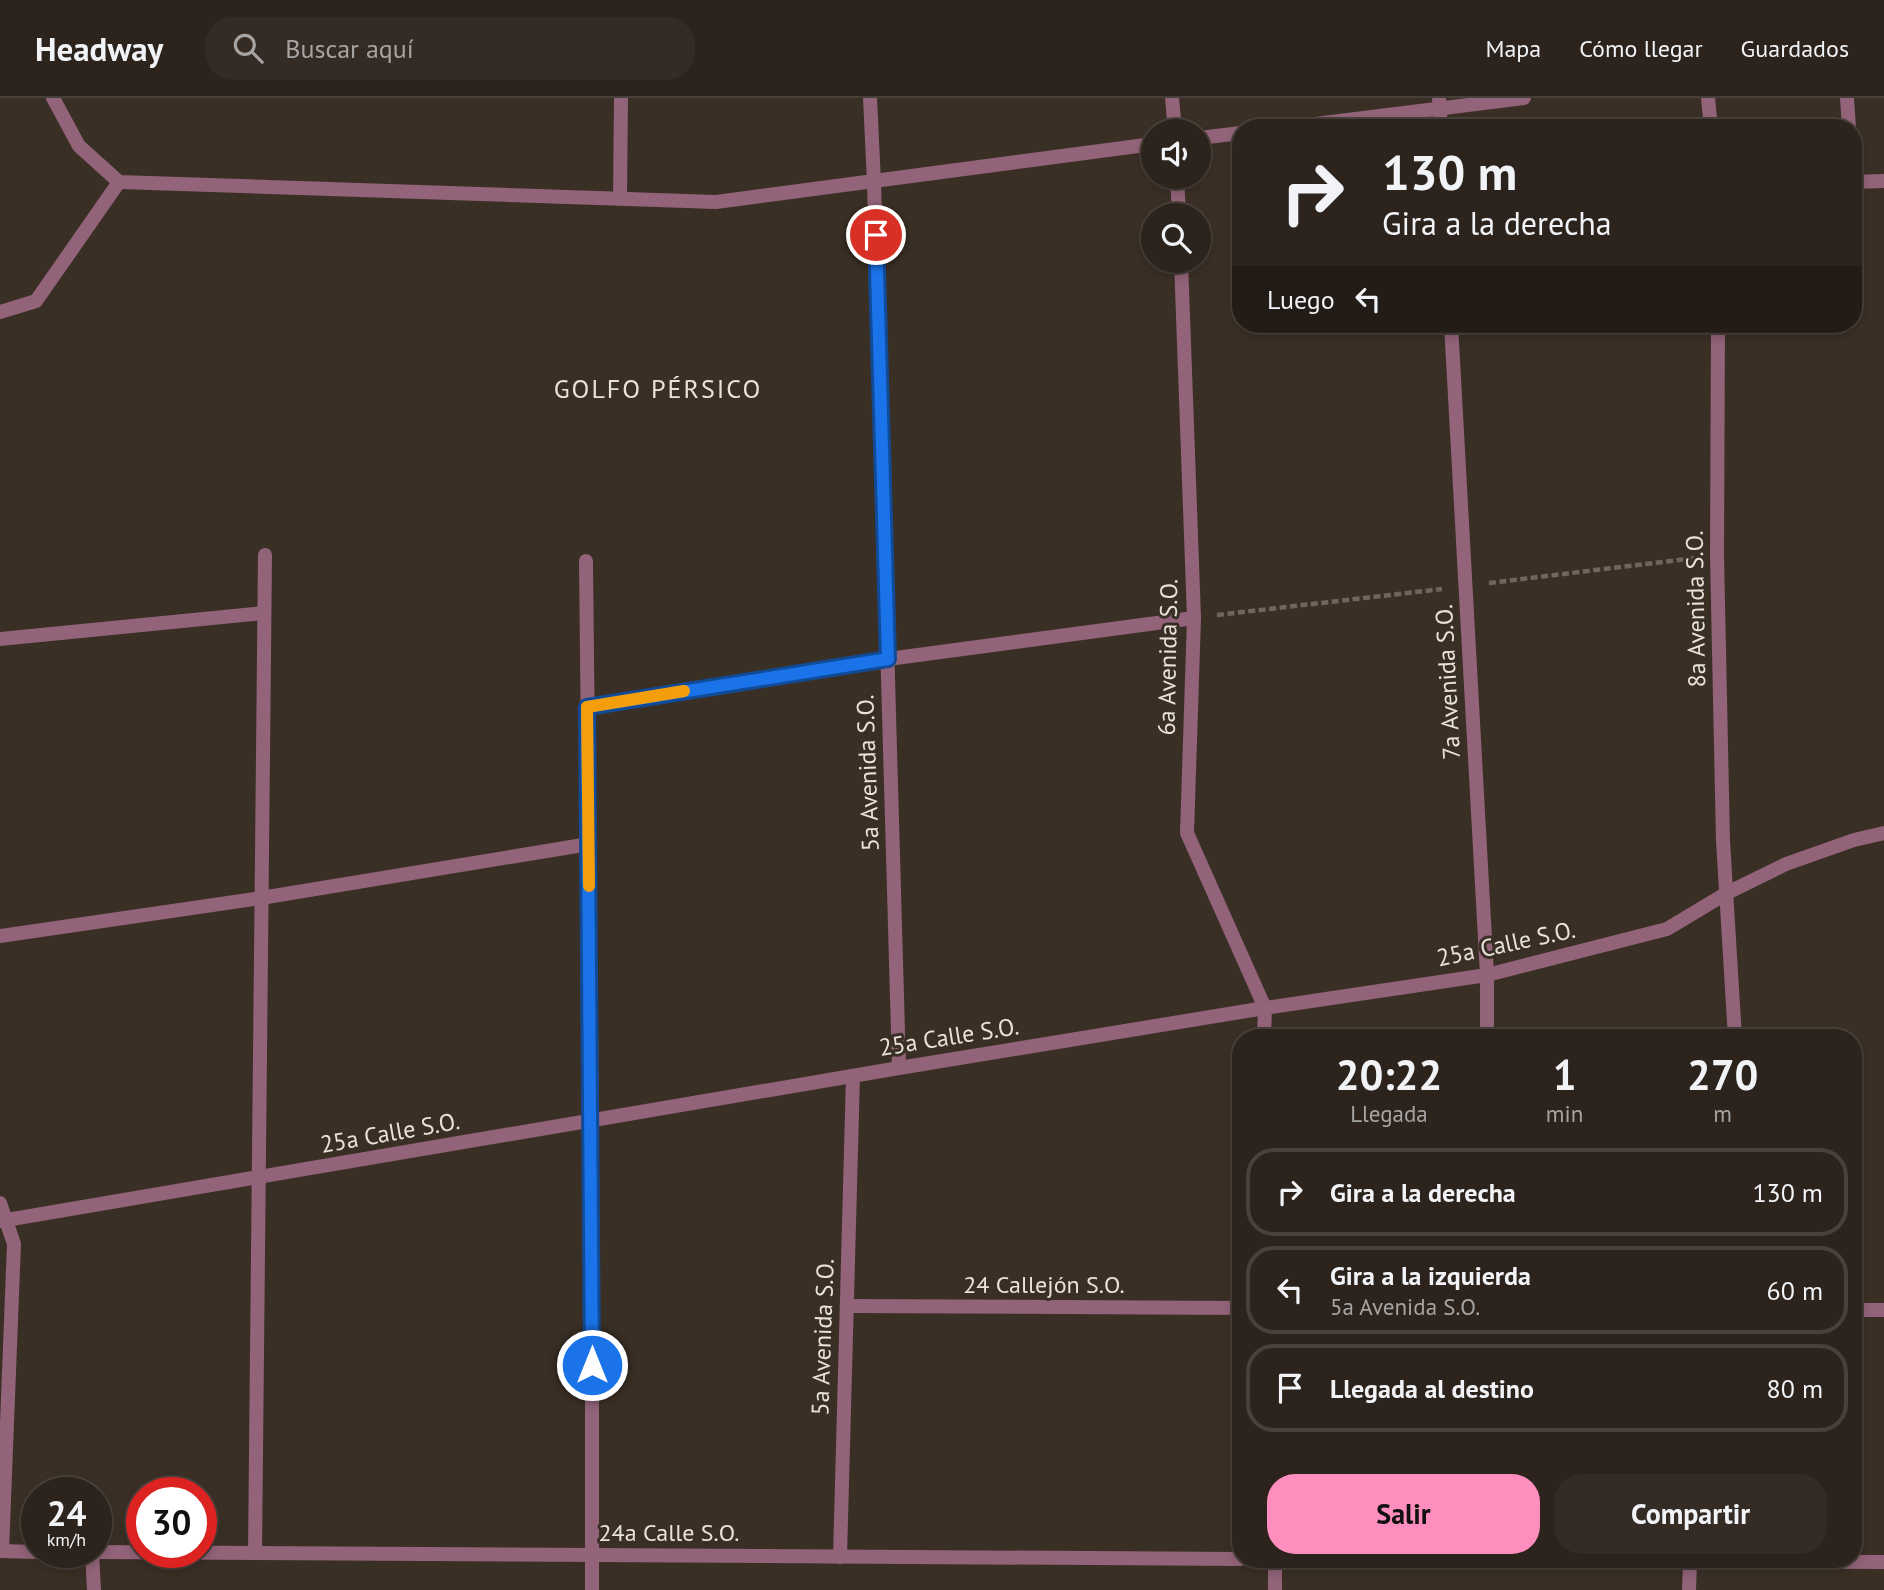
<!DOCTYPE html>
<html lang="es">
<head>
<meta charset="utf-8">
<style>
  :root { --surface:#2c231c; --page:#342b25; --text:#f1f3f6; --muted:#a6a4a3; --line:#48403b; --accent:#fe8ebd }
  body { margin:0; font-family:"PT Sans",sans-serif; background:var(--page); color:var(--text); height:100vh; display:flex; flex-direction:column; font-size:26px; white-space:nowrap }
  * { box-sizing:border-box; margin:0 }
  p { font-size:23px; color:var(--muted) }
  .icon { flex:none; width:38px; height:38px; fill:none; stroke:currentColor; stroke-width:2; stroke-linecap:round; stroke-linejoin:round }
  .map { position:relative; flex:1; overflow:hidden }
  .side { position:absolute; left:1232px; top:931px; width:630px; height:539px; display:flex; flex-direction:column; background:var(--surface); border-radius:28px; box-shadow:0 4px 10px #0003,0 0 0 2px var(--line) }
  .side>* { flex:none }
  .banner { position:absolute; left:1232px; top:21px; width:630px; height:214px; border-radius:28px; box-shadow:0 4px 10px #0003,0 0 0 2px var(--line); background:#2c231c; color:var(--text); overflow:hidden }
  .buttons { position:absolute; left:1141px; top:21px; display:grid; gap:14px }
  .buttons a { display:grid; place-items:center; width:70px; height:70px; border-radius:50%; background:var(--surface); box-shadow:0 4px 10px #0003,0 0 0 2px var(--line); font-size:35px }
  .speed { position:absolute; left:21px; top:1379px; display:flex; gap:14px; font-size:35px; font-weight:700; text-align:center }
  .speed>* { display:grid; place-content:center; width:91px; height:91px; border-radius:50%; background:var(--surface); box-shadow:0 4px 10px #0003,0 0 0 2px var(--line); line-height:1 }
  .speed small { font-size:18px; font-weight:400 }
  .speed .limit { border:10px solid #d22; background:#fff; color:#111 }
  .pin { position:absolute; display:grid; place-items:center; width:60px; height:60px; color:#fff; margin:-30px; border:4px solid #fff; border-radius:50%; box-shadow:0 2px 7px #0007 }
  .me { position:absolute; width:77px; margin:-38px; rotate:0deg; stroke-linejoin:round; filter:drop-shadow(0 0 5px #0008) }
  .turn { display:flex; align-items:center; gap:24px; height:147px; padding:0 35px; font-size:32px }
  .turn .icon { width:91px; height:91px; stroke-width:2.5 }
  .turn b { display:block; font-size:49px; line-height:60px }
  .then { display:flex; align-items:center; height:66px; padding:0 35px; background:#0003; gap:14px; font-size:26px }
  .eta { display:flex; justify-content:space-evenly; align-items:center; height:119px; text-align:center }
  .eta b { font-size:42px; font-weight:700; line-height:49px }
  .primary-button { display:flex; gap:14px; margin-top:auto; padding:14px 35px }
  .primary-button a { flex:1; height:80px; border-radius:28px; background:var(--accent); color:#111; font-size:28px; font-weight:700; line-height:80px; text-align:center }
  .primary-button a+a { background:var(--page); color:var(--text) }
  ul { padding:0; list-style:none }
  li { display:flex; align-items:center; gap:21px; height:88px; margin:0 14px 10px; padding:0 21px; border:4px solid var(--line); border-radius:28px }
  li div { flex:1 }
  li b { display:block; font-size:26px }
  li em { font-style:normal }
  header { display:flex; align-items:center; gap:42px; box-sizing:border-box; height:98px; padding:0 35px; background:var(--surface); border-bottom:2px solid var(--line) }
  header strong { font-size:33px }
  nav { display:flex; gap:38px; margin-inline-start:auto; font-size:24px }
  .search { width:490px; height:63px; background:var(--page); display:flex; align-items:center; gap:18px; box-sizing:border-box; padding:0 24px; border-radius:28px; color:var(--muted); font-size:26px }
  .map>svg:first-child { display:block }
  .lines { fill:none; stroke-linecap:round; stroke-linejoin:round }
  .path { stroke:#70665d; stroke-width:4.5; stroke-dasharray:7 3.5; stroke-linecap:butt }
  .minor { stroke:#926379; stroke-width:14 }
  .tertiary { stroke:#926379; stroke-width:14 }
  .route-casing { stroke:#114b97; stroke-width:18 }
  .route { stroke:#1a73e8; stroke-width:12 }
  .slow { stroke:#f59e0b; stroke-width:12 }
  .labels { text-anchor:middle; stroke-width:6; stroke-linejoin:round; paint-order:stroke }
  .street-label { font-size:24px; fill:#e9e1db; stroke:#3a2f25 }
  .neighbourhood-label { font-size:26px; letter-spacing:2px; fill:#e9e1db; stroke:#3a2f25 }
</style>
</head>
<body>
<header>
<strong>Headway</strong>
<div class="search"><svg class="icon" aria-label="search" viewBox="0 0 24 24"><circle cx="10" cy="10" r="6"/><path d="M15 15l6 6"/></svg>Buscar aquí</div>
<nav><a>Mapa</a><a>Cómo llegar</a><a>Guardados</a></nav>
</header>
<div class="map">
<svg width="1884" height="1492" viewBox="0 0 1884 1492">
  <rect width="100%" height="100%" fill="#3a2f25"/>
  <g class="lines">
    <g class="path">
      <path d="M 1489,485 L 1695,460"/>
      <path d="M 1217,517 L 1442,491"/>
    </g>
    <g class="minor">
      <path d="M 53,0 L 79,48 L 119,84 L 716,104 L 1153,46"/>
      <path d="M 870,0 L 874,84 L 899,970"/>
      <path d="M 1172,0 L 1175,33"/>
      <path d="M 1439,0 L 1441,30"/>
      <path d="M 1708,0 L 1711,30"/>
      <path d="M 1847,0 L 1849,30"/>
      <path d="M 1283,30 L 1524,0"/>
      <path d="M 1199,40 L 1241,35"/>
      <path d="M 1177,79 L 1179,117"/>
      <path d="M 1853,84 L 1884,83"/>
      <path d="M 620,100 L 621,0"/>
      <path d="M 1181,163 L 1194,520 L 1187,735 L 1265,910 L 1264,940"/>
      <path d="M 0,214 L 36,203 L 119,84"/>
      <path d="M 1451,226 L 1487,877 L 1487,940"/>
      <path d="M 1718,226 L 1717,457 L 1723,743 L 1735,940"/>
      <path d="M 586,463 L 592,1023 L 592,1492"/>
      <path d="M 0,541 L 264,515"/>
      <path d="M 587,609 L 888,561 L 1194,520"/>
      <path d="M 0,838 L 261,800 L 589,746"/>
      <path d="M 0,1105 L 14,1146 L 2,1453"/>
      <path d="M 847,1208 L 1241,1210"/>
      <path d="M 1853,1212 L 1884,1212"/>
      <path d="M 0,1453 L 37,1454"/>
      <path d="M 92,1454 L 94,1492"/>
      <path d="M 96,1454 L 1241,1461"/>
      <path d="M 255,1455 L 265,457"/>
      <path d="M 840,1459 L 853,978"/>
      <path d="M 1266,1461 L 1884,1464"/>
      <path d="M 1275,1492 L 1275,1461"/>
      <path d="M 1689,1492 L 1690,1464"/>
    </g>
    <path class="tertiary" d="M 0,1123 L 899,970 L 1265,910 L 1487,877 L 1667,831 L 1727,795 L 1786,766 L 1854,742 L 1884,735"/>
  </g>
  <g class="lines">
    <defs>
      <path id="route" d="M 592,1267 L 587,609 L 888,561 L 876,137"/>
    </defs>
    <use href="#route" class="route-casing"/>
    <use href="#route" class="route"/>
    <path class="slow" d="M 589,788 L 587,609 L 684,593"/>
  </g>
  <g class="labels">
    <g class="street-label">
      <text transform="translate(1696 511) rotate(-91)" y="8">8a Avenida S.O.</text>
      <text transform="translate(1168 559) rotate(-89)" y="8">6a Avenida S.O.</text>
      <text transform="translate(1448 584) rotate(-93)" y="8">7a Avenida S.O.</text>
      <text transform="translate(868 675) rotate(-92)" y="8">5a Avenida S.O.</text>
      <text transform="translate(1506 846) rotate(-12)" y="8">25a Calle S.O.</text>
      <text transform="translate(949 939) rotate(-9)" y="8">25a Calle S.O.</text>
      <text transform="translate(390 1035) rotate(-10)" y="8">25a Calle S.O.</text>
      <text x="1044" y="1195">24 Callejón S.O.</text>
      <text transform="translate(823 1239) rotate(-88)" y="8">5a Avenida S.O.</text>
      <text x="669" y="1443">24a Calle S.O.</text>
    </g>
    <g class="neighbourhood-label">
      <text x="658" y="300">GOLFO PÉRSICO</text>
    </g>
  </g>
</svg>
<div class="buttons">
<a><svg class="icon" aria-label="sound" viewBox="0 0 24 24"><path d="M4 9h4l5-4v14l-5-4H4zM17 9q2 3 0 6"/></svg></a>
<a><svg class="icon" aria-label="search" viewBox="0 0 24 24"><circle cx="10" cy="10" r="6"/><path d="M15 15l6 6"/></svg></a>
</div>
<div class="speed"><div>24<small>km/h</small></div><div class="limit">30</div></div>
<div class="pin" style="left:876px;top:137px;background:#d93025"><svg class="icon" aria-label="arrive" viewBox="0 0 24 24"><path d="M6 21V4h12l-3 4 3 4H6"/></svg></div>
<svg class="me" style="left:592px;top:1267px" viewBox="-20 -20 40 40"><circle r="17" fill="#1a73e8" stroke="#fff" stroke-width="3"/><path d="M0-11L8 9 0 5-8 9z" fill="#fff"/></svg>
<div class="banner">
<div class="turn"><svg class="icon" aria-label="right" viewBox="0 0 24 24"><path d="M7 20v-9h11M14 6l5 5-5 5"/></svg><div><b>130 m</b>Gira a la derecha</div></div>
<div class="then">Luego<svg class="icon" aria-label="left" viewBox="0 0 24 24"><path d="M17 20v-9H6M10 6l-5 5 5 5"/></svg></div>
</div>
<section class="side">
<div class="eta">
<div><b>20:22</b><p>Llegada</p></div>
<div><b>1</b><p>min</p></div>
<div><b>270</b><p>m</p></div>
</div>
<ul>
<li><svg class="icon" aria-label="right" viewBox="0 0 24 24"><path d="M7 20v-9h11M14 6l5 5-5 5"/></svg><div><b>Gira a la derecha</b></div><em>130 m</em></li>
<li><svg class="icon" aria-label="left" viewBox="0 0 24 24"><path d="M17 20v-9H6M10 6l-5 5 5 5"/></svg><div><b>Gira a la izquierda</b><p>5a Avenida S.O.</p></div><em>60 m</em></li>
<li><svg class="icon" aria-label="arrive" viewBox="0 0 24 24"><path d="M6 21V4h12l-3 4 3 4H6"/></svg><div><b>Llegada al destino</b></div><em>80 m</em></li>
</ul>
<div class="primary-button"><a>Salir</a><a>Compartir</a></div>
</section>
</div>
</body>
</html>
